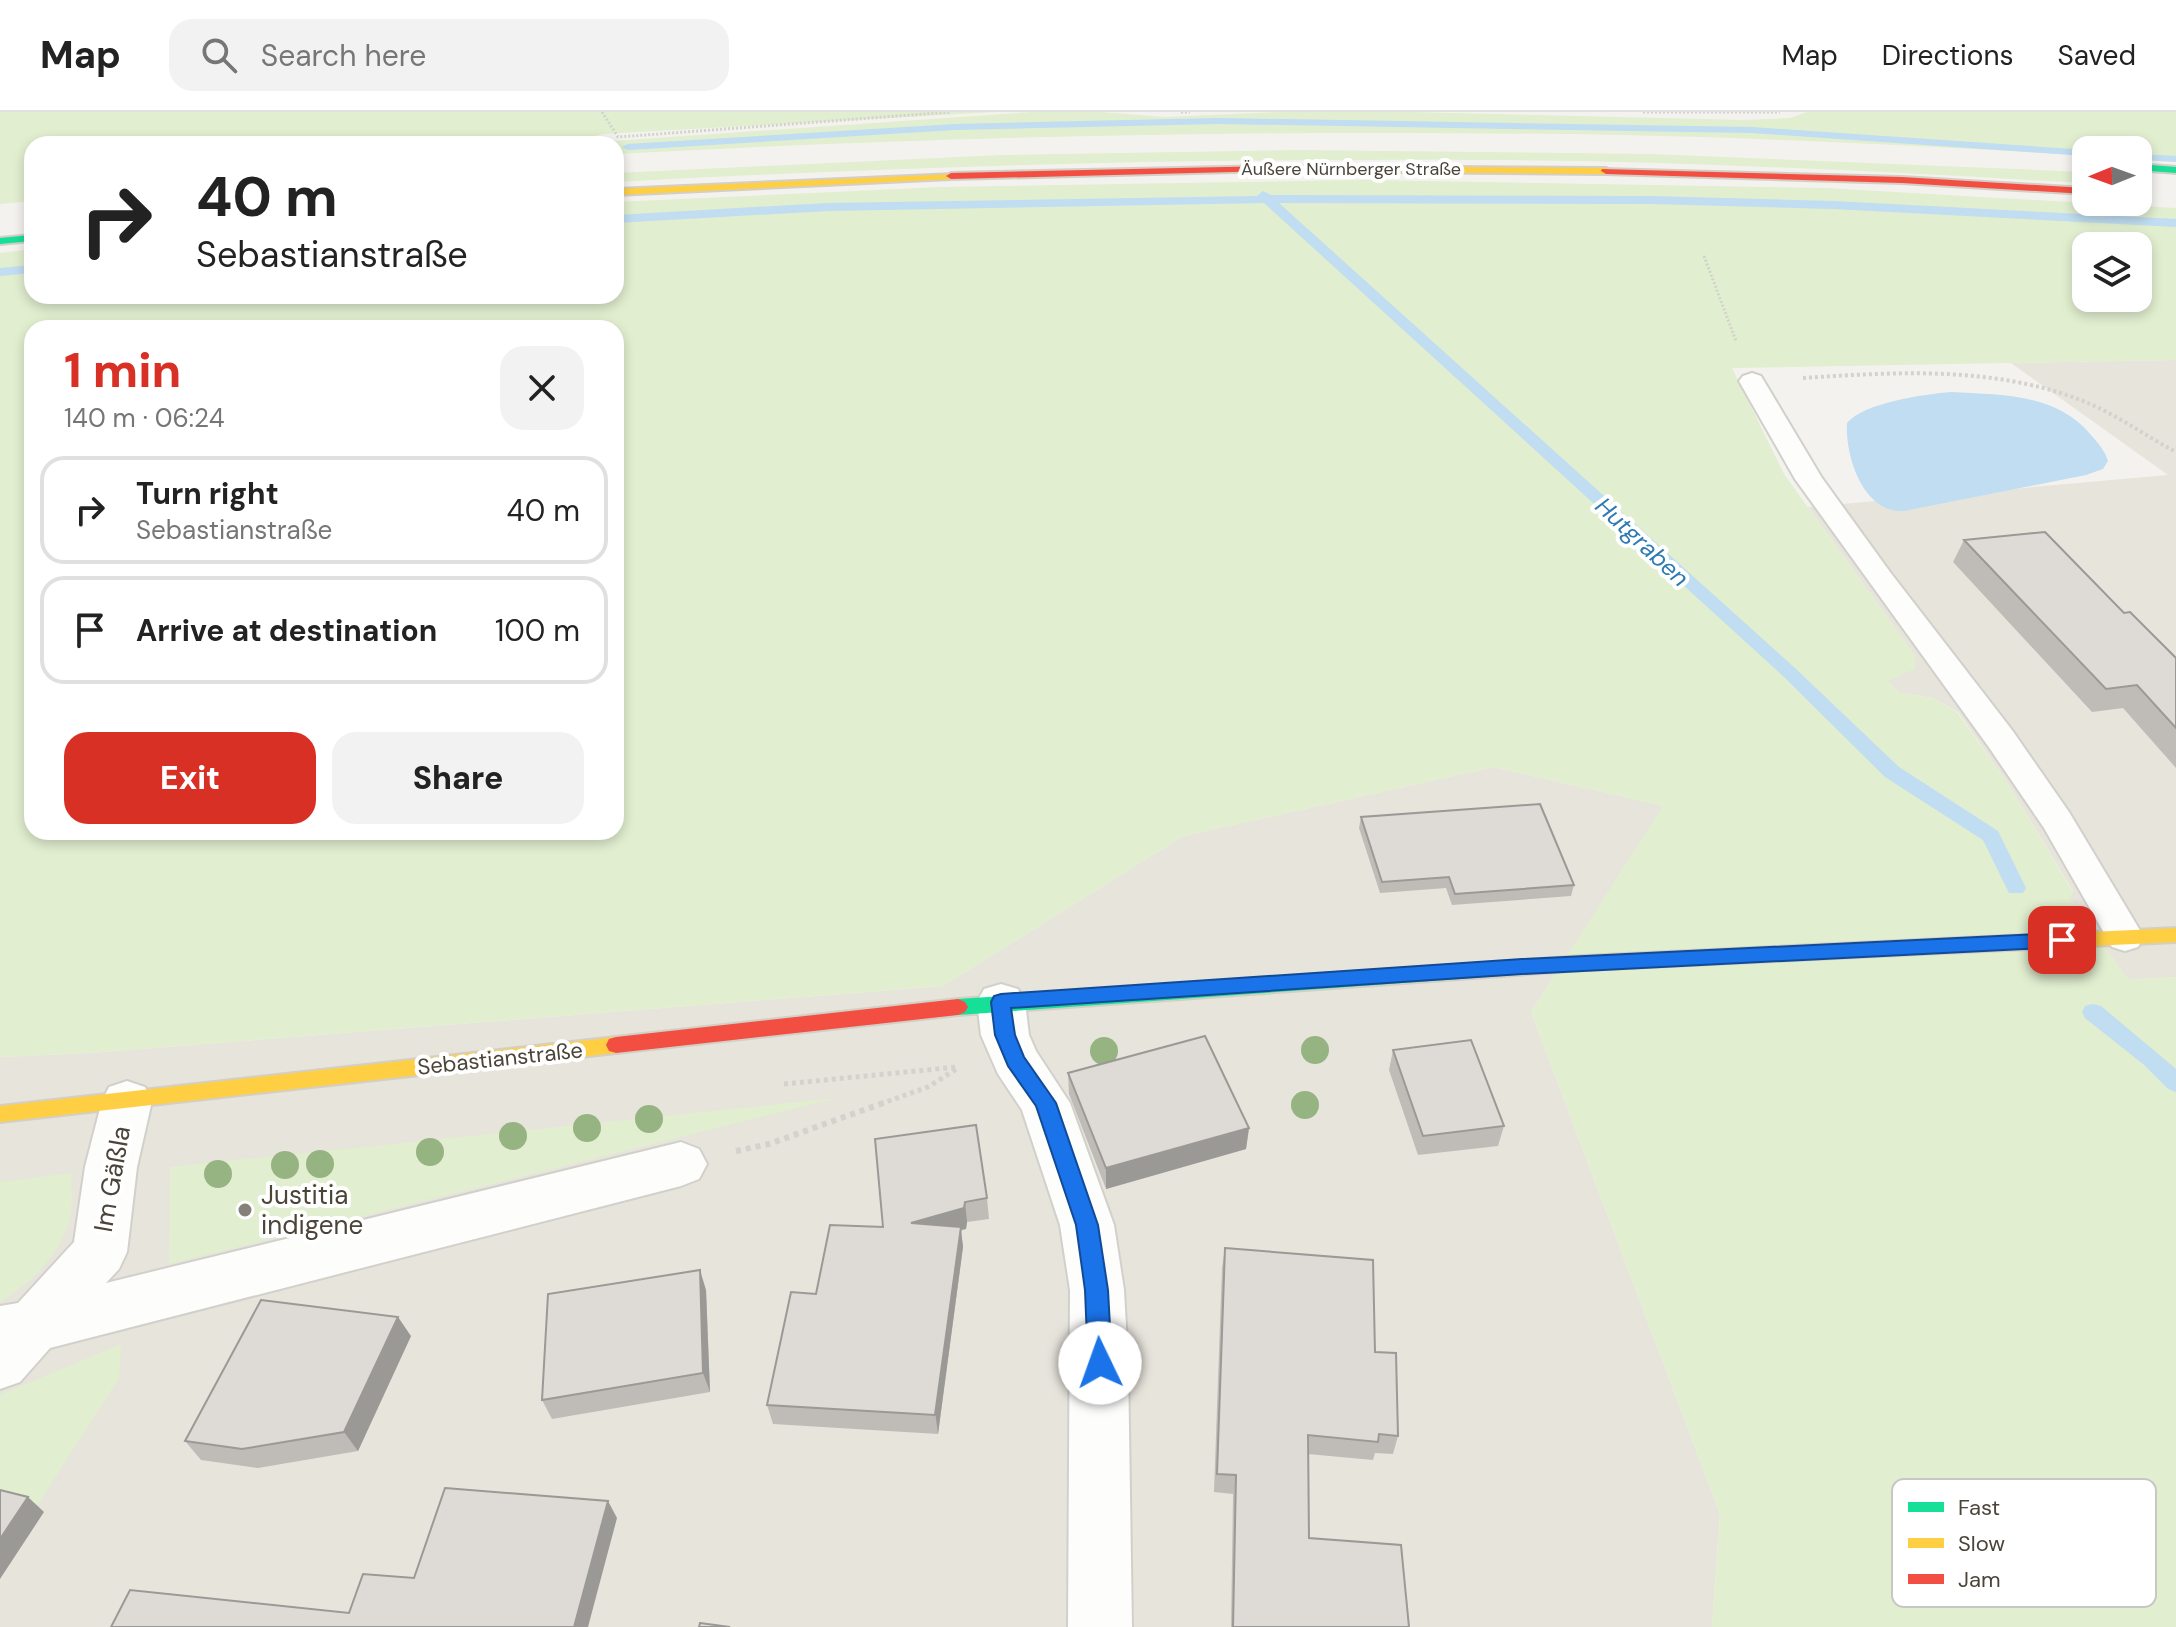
<!DOCTYPE html>
<html lang="en">
<head>
<meta charset="utf-8">
<style>
  :root { --surface:#fff; --page:#f2f2f2; --text:#222; --muted:#767676; --line:#e0e0e0; --accent:#d93025 }
  body { margin:0; font-family:"DM Sans",sans-serif; background:var(--page); color:var(--text); height:100vh; display:flex; flex-direction:column; font-size:30px; white-space:nowrap }
  * { box-sizing:border-box; margin:0 }
  p { font-size:26px; color:var(--muted) }
  .icon { flex:none; width:44px; height:44px; fill:none; stroke:currentColor; stroke-width:2; stroke-linecap:round; stroke-linejoin:round }
  .map { position:relative; flex:1; overflow:hidden }
  .details { position:absolute; left:24px; top:208px; width:600px; height:520px; display:flex; flex-direction:column; background:var(--surface); border-radius:24px; box-shadow:0 4px 12px #0003 }
  .details>* { flex:none }
  .top-card { position:absolute; left:24px; top:24px; width:600px; height:168px; border-radius:24px; box-shadow:0 4px 12px #0003; background:#fff; color:var(--text); overflow:hidden }
  .needle { width:52px; rotate:269deg }
  .buttons { position:absolute; left:2072px; top:24px; display:grid; gap:16px }
  .buttons a { display:grid; place-items:center; width:80px; height:80px; border-radius:16px; background:var(--surface); box-shadow:0 4px 12px #0003; font-size:40px }
  .pin { position:absolute; display:grid; place-items:center; width:68px; height:68px; color:#fff; margin:-34px; border-radius:16px; box-shadow:0 4px 12px #0006 }
  .me { position:absolute; width:88px; margin:-44px; rotate:357deg; stroke-linejoin:round; filter:drop-shadow(0 0 6px #0008) }
  .turn { display:flex; align-items:center; gap:28px; height:168px; padding:0 40px; font-size:36px }
  .turn .icon { width:104px; height:104px; stroke-width:2.5 }
  .turn b { display:block; font-size:56px; line-height:68px }
  .round { display:grid; place-items:center; flex:none; width:84px; height:84px; border-radius:24px; background:var(--page) }
  .head { display:flex; align-items:center; justify-content:space-between; height:136px; padding:0 40px }
  h1 { font-size:48px; font-weight:800; line-height:60px; color:var(--accent) }
  .cta { display:flex; gap:16px; margin-top:auto; padding:16px 40px }
  .cta a { flex:1; height:92px; border-radius:24px; background:var(--accent); color:#fff; font-size:32px; font-weight:800; line-height:92px; text-align:center }
  .cta a+a { background:var(--page); color:var(--text) }
  ul { padding:0; list-style:none }
  li { display:flex; align-items:center; gap:24px; height:108px; margin:0 16px 12px; padding:0 24px; border:4px solid var(--line); border-radius:24px }
  li div { flex:1 }
  li b { display:block; font-size:30px }
  li em { font-style:normal }
  header { display:flex; align-items:center; gap:48px; box-sizing:border-box; height:112px; padding:0 40px; background:var(--surface); border-bottom:2px solid var(--line) }
  header strong { font-size:38px }
  nav { display:flex; gap:44px; margin-inline-start:auto; font-size:28px }
  .search { width:560px; height:72px; background:var(--page); display:flex; align-items:center; gap:20px; box-sizing:border-box; padding:0 28px; border-radius:24px; color:var(--muted); font-size:30px }
  .map>svg:first-child { display:block }
  .residential { fill:#e7e4dc }
  .green { fill:#e1eecf; fill-rule:evenodd }
  .water { fill:#c0ddf1 }
  .lines { fill:none; stroke-linecap:round; stroke-linejoin:round }
  .stream { fill:#c0ddf1; fill-rule:evenodd }
  .lane-casing { stroke:#d2d0cb; stroke-width:4 }
  .street-casing { stroke:#d2d0cb; stroke-width:4 }
  .fast-casing { stroke:#d3cfc5; stroke-width:4 }
  .slow-casing { stroke:#d3cfc5; stroke-width:4 }
  .jam-casing { stroke:#d3cfc5; stroke-width:4 }
  .path-far3 { stroke:#d3d2cc; stroke-width:3; stroke-dasharray:2 2; stroke-linecap:butt }
  .path-far2 { stroke:#d3d2cc; stroke-width:4; stroke-dasharray:3 3; stroke-linecap:butt }
  .path-far1 { stroke:#d3d2cc; stroke-width:5; stroke-dasharray:4 4; stroke-linecap:butt }
  .path { stroke:#d3d2cc; stroke-width:6; stroke-dasharray:5 5; stroke-linecap:butt }
  .lane { fill:#fdfdfc; fill-rule:evenodd }
  .street { fill:#fdfdfc; fill-rule:evenodd }
  .fast { fill:#16e098; fill-rule:evenodd }
  .slow { fill:#ffcf43; fill-rule:evenodd }
  .jam { fill:#f24e42; fill-rule:evenodd }
  .tree { fill:#96b382 }
  .wall { fill:#bfbcb8 }
  .shaded-wall { fill:#9b9996 }
  .building { fill:#dedbd6; stroke:#9b9996; stroke-width:2 }
  .route { fill:#1a73e8; stroke:#114b97; stroke-width:2 }
  .poi-dot { fill:#868178; stroke:#fff; stroke-width:3 }
  .labels { text-anchor:middle; stroke-width:8; stroke-linejoin:round; paint-order:stroke }
  .far-street-label { font-size:18px; fill:#4b4439; stroke:#fff }
  .street-label { font-size:22px; fill:#4b4439; stroke:#fff }
  .water-label { font-size:24px; font-style:italic; fill:#2e7ab2; stroke:#fff }
  .near-street-label { font-size:26px; fill:#4b4439; stroke:#fff }
  .near-poi-label { font-size:26px; fill:#4b4439; stroke:#fff; text-anchor:start }
  .key { fill:#fff; stroke:#c9c7c4; stroke-width:2 }
  .key-label { font-size:22px; fill:#4b4439 }
</style>
</head>
<body>
<header>
<strong>Map</strong>
<div class="search"><svg class="icon" aria-label="search" viewBox="0 0 24 24"><circle cx="10" cy="10" r="6"/><path d="M15 15l6 6"/></svg>Search here</div>
<nav><a>Map</a><a>Directions</a><a>Saved</a></nav>
</header>
<div class="map">
<svg width="2176" height="1515" viewBox="0 0 2176 1515">
  <rect width="100%" height="100%" fill="#f4f2ee"/>
  <g class="residential">
    <path d="M 2176,248 L 2176,865 L 2128,868 L 2070,787 L 2073,779 L 2008,672 L 1958,600 L 1933,586 L 1900,581 L 1887,569 L 1915,544 L 1808,395 L 2168,363 L 2011,251 Z"/>
    <path d="M 1493,655 L 1664,694 L 1531,900 L 1720,1402 L 1712,1515 L 0,1515 L 0,945 L 89,941 L 943,874 L 1183,724 Z"/>
  </g>
  <g class="green">
    <path d="M 0,0 L 996,0 L 603,22 L 563,32 L 32,32 L 32,89 L 0,92 Z"/>
    <path d="M 1032,0 L 1101,0 L 1165,5 L 1275,0 L 1409,0 L 1744,8 L 1790,6 L 1807,0 L 2176,0 L 2176,49 L 2138,46 L 2138,38 L 2086,38 L 2086,43 C 1931,35 1776,26 1621,23 C 1286,17 951,24 616,42 L 616,32 L 569,32 Z"/>
    <path d="M 1296,38 L 1650,42 L 2086,60 L 2086,71 C 1887,60 1687,49 1488,48 C 1197,46 906,54 616,70 L 616,61 L 1001,43 Z"/>
    <path d="M 1363,68 L 1825,76 L 2176,96 L 2176,248 L 1732,256 L 1784,362 L 1915,544 L 1915,557 L 1888,569 L 1900,581 L 1933,586 L 1957,600 L 2008,672 L 2073,780 L 2070,787 L 2128,868 L 2176,865 L 2176,1515 L 1712,1515 L 1720,1402 L 1531,900 L 1663,694 L 1493,655 L 1183,724 L 943,874 L 89,941 L 0,945 L 0,141 L 32,137 L 32,184 L 616,184 L 616,90 L 942,75 ZM 2086,134 L 2138,134 L 2138,186 L 2086,186 ZM 32,216 L 616,216 L 616,720 L 32,720 Z"/>
    <path d="M 838,986 L 169,1152 L 170,1055 Z"/>
    <path d="M 71,1061 C 71,1073 73,1087 71,1099 C 67,1136 31,1172 0,1190 L 0,1070 Z"/>
    <path d="M 121,1232 L 119,1266 L 35,1397 L 0,1389 L 0,1283 Z"/>
  </g>
  <path class="water" d="M 1951,280 C 2001,283 2056,281 2091,323 C 2098,331 2105,339 2108,349 L 2103,357 L 2086,363 L 1904,399 C 1863,402 1845,344 1847,311 C 1863,291 1925,282 1951,280 Z"/>
  <g class="lines">
    <g class="stream">
      <path d="M 1219,6 L 1752,15 L 2088,38 L 2086,44 L 1752,21 L 1219,12 L 955,18 L 628,38 L 622,35 L 628,32 L 955,12 Z"/>
      <path d="M 2138,42 L 2176,44 L 2176,50 L 2138,48 Z"/>
      <path d="M 1263,79 L 1271,83 L 1652,84 L 1833,89 L 2176,107 L 2176,115 L 1833,97 L 1652,92 L 1279,91 L 1796,557 L 1899,655 L 1998,719 L 2026,776 L 2023,781 L 2009,781 L 1983,728 L 1885,665 L 1784,565 L 1264,91 L 828,99 L 616,111 L 616,103 L 828,91 L 1257,84 Z"/>
      <path d="M 32,153 L 32,161 L 0,164 L 0,156 Z"/>
      <path d="M 2093,892 L 2101,894 L 2176,957 L 2176,980 L 2168,977 L 2143,952 L 2085,906 L 2082,900 L 2085,894 Z"/>
    </g>
    <defs>
      <path id="lane" d="M 1752,261 L 1761,264 L 1822,366 L 1890,460 L 2012,618 L 2069,700 L 2144,825 L 2138,835 L 2125,839 L 2112,835 L 2044,716 L 1988,634 L 1795,367 L 1739,269 L 1743,264 Z"/>
      <g id="street">
        <path d="M 1001,872 L 1018,877 L 1025,890 L 1029,923 L 1036,939 L 1070,991 L 1114,1113 L 1124,1178 L 1128,1251 L 1132,1515 L 1068,1515 L 1070,1178 L 1060,1113 L 1022,998 L 998,962 L 981,923 L 977,890 L 984,877 Z"/>
        <path d="M 127,969 L 145,975 L 152,989 L 137,1055 L 127,1140 L 119,1157 L 106,1171 L 681,1030 L 699,1037 L 707,1052 L 699,1067 L 681,1074 L 50,1236 L 20,1270 L 0,1277 L 0,1194 L 18,1191 L 74,1130 L 85,1055 L 102,989 L 109,975 Z"/>
      </g>
      <g id="fast">
        <path d="M 2138,52 L 2176,55 L 2176,61 L 2138,58 Z"/>
        <path d="M 32,123 L 32,129 L 0,132 L 0,126 Z"/>
        <path d="M 1584,844 L 1591,846 L 1593,851 L 1591,856 L 1584,858 L 958,903 L 951,900 L 948,895 L 951,890 L 958,887 Z"/>
      </g>
      <g id="slow">
        <path d="M 1272,54 L 1606,56 L 1611,59 L 1606,62 L 1268,59 L 1268,55 Z"/>
        <path d="M 955,62 L 956,64 L 951,67 L 616,83 L 616,77 Z"/>
        <path d="M 2176,816 L 2176,830 L 1941,841 L 1934,839 L 1932,834 L 1934,829 L 1941,827 Z"/>
        <path d="M 616,925 L 623,927 L 626,933 L 623,939 L 616,941 L 0,1010 L 0,994 Z"/>
      </g>
      <g id="jam">
        <path d="M 1272,54 L 1276,55 L 1276,59 L 951,67 L 946,64 L 951,61 Z"/>
        <path d="M 1602,57 L 1902,65 L 2086,76 L 2086,82 L 1902,71 L 1606,62 L 1601,59 Z"/>
        <path d="M 1941,827 L 1948,829 L 1950,834 L 1948,839 L 1941,841 L 1584,858 L 1577,856 L 1575,851 L 1577,846 L 1584,844 Z"/>
        <path d="M 958,887 L 965,890 L 968,895 L 965,900 L 958,903 L 616,941 L 609,939 L 606,933 L 609,927 L 616,925 Z"/>
      </g>
    </defs>
    <use href="#lane" class="lane-casing"/>
    <use href="#street" class="street-casing"/>
    <use href="#fast" class="fast-casing"/>
    <use href="#slow" class="slow-casing"/>
    <use href="#jam" class="jam-casing"/>
    <g class="path-far3">
      <path d="M 602,0 L 618,25 L 951,0"/>
      <path d="M 1181,0 L 1190,0"/>
      <path d="M 1643,0 L 1780,0"/>
      <path d="M 1704,144 L 1736,229"/>
    </g>
    <path class="path-far2" d="M 1803,266 C 1895,260 1990,254 2078,287 C 2113,300 2144,323 2176,340"/>
    <g class="path-far1">
      <path d="M 784,972 L 957,955"/>
      <path d="M 880,992 L 928,975 L 958,956"/>
    </g>
    <path class="path" d="M 736,1039 L 769,1032 L 886,990"/>
    <use href="#lane" class="lane"/>
    <use href="#street" class="street"/>
    <use href="#fast" class="fast"/>
    <use href="#slow" class="slow"/>
    <use href="#jam" class="jam"/>
  </g>
  <g class="tree">
    <circle cx="1315" cy="938" r="14"/>
    <circle cx="1104" cy="939" r="14"/>
    <circle cx="1305" cy="993" r="14"/>
    <circle cx="649" cy="1007" r="14"/>
    <circle cx="587" cy="1016" r="14"/>
    <circle cx="513" cy="1024" r="14"/>
    <circle cx="430" cy="1040" r="14"/>
    <circle cx="320" cy="1052" r="14"/>
    <circle cx="285" cy="1053" r="14"/>
    <circle cx="218" cy="1062" r="14"/>
  </g>
  <g class="wall">
    <path d="M 1964,428 L 2124,501 L 2176,546 L 2176,656 L 2123,596 L 2092,600 L 1953,450 Z"/>
    <path d="M 1361,705 L 1574,773 L 1571,784 L 1452,793 L 1446,776 L 1380,781 L 1359,716 Z"/>
    <path d="M 1393,938 L 1504,1014 L 1498,1034 L 1418,1043 L 1389,958 Z"/>
    <path d="M 1068,961 L 1249,1016 L 1246,1037 L 1106,1077 L 1069,982 Z"/>
    <path d="M 976,1013 L 987,1086 L 989,1107 L 967,1110 L 966,1117 L 961,1118 L 963,1135 L 938,1322 L 773,1312 L 767,1293 L 816,1182 L 883,1115 Z"/>
    <path d="M 1225,1136 L 1375,1240 L 1398,1324 L 1393,1342 L 1375,1341 L 1373,1348 L 1308,1342 L 1309,1426 L 1409,1515 L 1231,1515 L 1233,1382 L 1214,1380 L 1222,1156 Z"/>
    <path d="M 706,1178 L 710,1280 L 552,1307 L 542,1288 Z"/>
    <path d="M 411,1224 L 358,1339 L 258,1356 L 201,1348 L 185,1329 Z"/>
  </g>
  <g class="shaded-wall">
    <path d="M 1249,1016 L 1246,1037 L 1106,1077 L 1106,1056 Z"/>
    <path d="M 965,1090 L 967,1110 L 966,1117 L 961,1118 L 963,1135 L 938,1322 L 911,1111 Z"/>
    <path d="M 700,1158 L 706,1178 L 710,1280 L 703,1261 Z"/>
    <path d="M 398,1205 L 411,1224 L 358,1339 L 344,1320 Z"/>
    <path d="M 28,1385 L 44,1400 L 0,1467 L 0,1427 Z"/>
    <path d="M 608,1389 L 617,1406 L 588,1515 L 574,1515 Z"/>
  </g>
  <g class="building">
    <path d="M 2045,420 L 2124,501 L 2130,500 L 2176,546 L 2176,616 L 2137,573 L 2106,577 L 1964,428 Z"/>
    <path d="M 1540,692 L 1574,773 L 1455,782 L 1449,765 L 1382,770 L 1361,705 Z"/>
    <path d="M 1205,924 L 1249,1016 L 1106,1056 L 1068,961 Z"/>
    <path d="M 1471,928 L 1504,1014 L 1423,1024 L 1393,938 Z"/>
    <path d="M 976,1013 L 987,1086 L 965,1090 L 964,1096 L 911,1111 L 961,1115 L 935,1303 L 767,1293 L 791,1180 L 816,1182 L 830,1113 L 883,1115 L 875,1027 Z"/>
    <path d="M 1225,1136 L 1373,1148 L 1375,1240 L 1396,1241 L 1398,1324 L 1379,1322 L 1378,1330 L 1308,1323 L 1309,1426 L 1401,1433 L 1409,1515 L 1233,1515 L 1236,1363 L 1217,1362 Z"/>
    <path d="M 700,1158 L 703,1261 L 542,1288 L 548,1182 Z"/>
    <path d="M 261,1188 L 398,1205 L 344,1320 L 242,1337 L 185,1329 Z"/>
    <path d="M 445,1376 L 608,1389 L 574,1515 L 111,1515 L 130,1478 L 349,1501 L 363,1462 L 414,1466 Z"/>
    <path d="M 0,1378 L 28,1385 L 0,1427 Z"/>
    <path d="M 700,1511 L 730,1515 L 699,1515 Z"/>
  </g>
  <path class="route" d="M 2062,821 L 2071,828 L 2062,835 L 1522,862 L 1011,896 L 1015,923 L 1024,945 L 1056,991 L 1098,1113 L 1108,1178 L 1112,1251 L 1108,1259 L 1100,1262 L 1091,1259 L 1088,1251 L 1085,1178 L 1076,1113 L 1036,994 L 1008,954 L 995,923 L 991,890 L 994,884 L 1001,882 L 1522,847 Z"/>
  <circle class="poi-dot" cx="245" cy="1098" r="8"/>
  <g class="labels">
    <g class="far-street-label">
      <text x="1351" y="63">Äußere Nürnberger Straße</text>
    </g>
    <g class="street-label">
      <text transform="translate(500 946) rotate(-6)" y="8">Sebastianstraße</text>
    </g>
    <g class="water-label">
      <text transform="translate(1642 430) rotate(43)" y="8">Hutgraben</text>
    </g>
    <g class="near-street-label">
      <text transform="translate(112 1067) rotate(-80)" y="9">Im Gäßla</text>
    </g>
    <g class="near-poi-label">
      <text x="261" y="1092">Justitia<tspan x="261" dy="30">indigene</tspan></text>
    </g>
  </g>
  <rect x="1892" y="1367" width="264" height="128" rx="12" class="key"/>
  <rect x="1908" y="1390" width="36" height="10" fill="#16e098"/>
  <rect x="1908" y="1426" width="36" height="10" fill="#ffcf43"/>
  <rect x="1908" y="1462" width="36" height="10" fill="#f24e42"/>
  <g class="key-label">
    <text x="1958" y="1403">Fast</text>
    <text x="1958" y="1439">Slow</text>
    <text x="1958" y="1475">Jam</text>
  </g>
</svg>
<div class="buttons">
<a><svg class="needle" viewBox="-14 -14 28 28"><path d="M0-13l5 13h-10z" fill="#e53935"/><path d="M0 13l5-13h-10z" fill="#767676"/></svg></a>
<a><svg class="icon" aria-label="layers" viewBox="0 0 24 24"><path d="M12 4l9 5-9 5-9-5zM3 14l9 5 9-5"/></svg></a>
</div>
<div class="pin" style="left:2062px;top:828px;background:#d93025"><svg class="icon" aria-label="arrive" viewBox="0 0 24 24"><path d="M6 21V4h12l-3 4 3 4H6"/></svg></div>
<svg class="me" style="left:1100px;top:1251px" viewBox="-20 -20 40 40"><circle r="19" fill="#fff"/><path d="M0-13L10 11 0 6-10 11z" fill="#1a73e8"/></svg>
<div class="top-card">
<div class="turn"><svg class="icon" aria-label="right" viewBox="0 0 24 24"><path d="M7 20v-9h11M14 6l5 5-5 5"/></svg><div><b>40 m</b>Sebastianstraße</div></div>
</div>
<section class="details">
<div class="head"><div><h1>1 min</h1><p>140 m · 06:24</p></div><a class="round"><svg class="icon" aria-label="close" viewBox="0 0 24 24"><path d="M6 6l12 12M18 6L6 18"/></svg></a></div>
<ul>
<li><svg class="icon" aria-label="right" viewBox="0 0 24 24"><path d="M7 20v-9h11M14 6l5 5-5 5"/></svg><div><b>Turn right</b><p>Sebastianstraße</p></div><em>40 m</em></li>
<li><svg class="icon" aria-label="arrive" viewBox="0 0 24 24"><path d="M6 21V4h12l-3 4 3 4H6"/></svg><div><b>Arrive at destination</b></div><em>100 m</em></li>
</ul>
<div class="cta"><a>Exit</a><a>Share</a></div>
</section>
</div>
</body>
</html>
